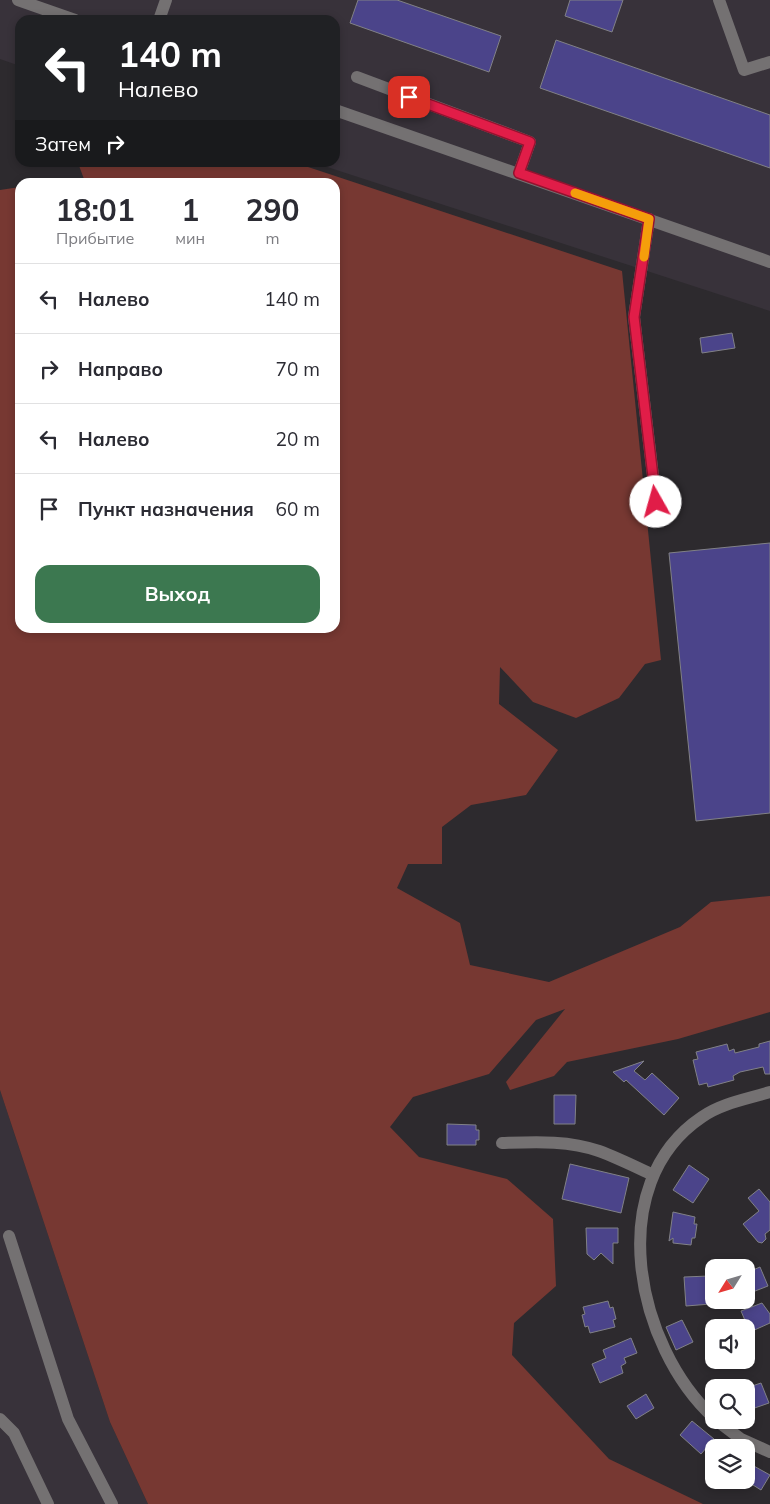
<!DOCTYPE html>
<html lang="ru">
<head>
<meta charset="utf-8">
<style>
  :root { --surface:#fff; --page:#f2f2f3; --text:#2b2b33; --muted:#7c7c81; --line:#e1e1e2; --accent:#3c7850 }
  body { margin:0; font-family:Mulish,sans-serif; background:var(--page); color:var(--text); height:100vh; display:flex; flex-direction:column; font-size:19px; white-space:nowrap }
  * { box-sizing:border-box; margin:0 }
  p { font-size:16px; color:var(--muted) }
  .icon { flex:none; width:28px; height:28px; fill:none; stroke:currentColor; stroke-width:2; stroke-linecap:round; stroke-linejoin:round }
  .map { position:relative; flex:1; overflow:hidden }
  .sheet { position:absolute; left:15px; top:178px; width:325px; height:455px; display:flex; flex-direction:column; background:var(--surface); border-radius:15px; box-shadow:0 2px 8px #0003 }
  .sheet>* { flex:none }
  .guide { position:absolute; left:15px; top:15px; width:325px; height:152px; border-radius:15px; box-shadow:0 2px 8px #0003; background:#202124; color:#fff; overflow:hidden }
  .needle { width:32px; rotate:233deg }
  .buttons { position:absolute; left:705px; top:1259px; display:grid; gap:10px }
  .buttons a { display:grid; place-items:center; width:50px; height:50px; border-radius:10px; background:var(--surface); box-shadow:0 2px 8px #0003; font-size:25px }
  .pin { position:absolute; display:grid; place-items:center; width:42px; height:42px; color:#fff; margin:-21px; border-radius:10px; box-shadow:0 2px 8px #0006 }
  .me { position:absolute; width:55px; margin:-28px; rotate:353deg; stroke-linejoin:round; filter:drop-shadow(0 0 4px #0008) }
  .turn { display:flex; align-items:center; gap:18px; height:105px; padding:0 20px; font-size:22px }
  .turn .icon { width:65px; height:65px; stroke-width:2.5 }
  .turn b { display:block; font-size:35px; line-height:42px }
  .then { display:flex; align-items:center; height:48px; padding:0 20px; background:#0003; gap:10px; font-size:19px }
  .eta { display:flex; justify-content:space-evenly; align-items:center; height:85px; text-align:center }
  .eta b { font-size:30px; font-weight:700; line-height:35px }
  .action { display:flex; gap:10px; margin-top:auto; padding:10px 20px }
  .action a { flex:1; height:58px; border-radius:15px; background:var(--accent); color:#fff; font-size:20px; font-weight:700; line-height:58px; text-align:center }
  ul { padding:0; list-style:none }
  li { display:flex; align-items:center; gap:15px; height:70px; padding:0 20px; border-top:1px solid var(--line) }
  li div { flex:1 }
  li b { display:block; font-size:19px }
  li em { font-style:normal }
  .map>svg:first-child { display:block }
  .built { fill:#38323a }
  .green { fill:#773832 }
  .building { fill:#4b448a; stroke:#818186 }
  .lines { fill:none; stroke-linecap:round; stroke-linejoin:round }
  .minor { stroke:#747172; stroke-width:12 }
  .route-casing { stroke:#92132f; stroke-width:12 }
  .route { stroke:#e11d48; stroke-width:9 }
  .slow { stroke:#f59e0b; stroke-width:9 }
</style>
</head>
<body>
<div class="map">
<svg width="770" height="1504" viewBox="0 0 770 1504">
  <rect width="100%" height="100%" fill="#2d2a2e"/>
  <g class="built">
    <path d="M 0,0 L 770,0 L 770,311 L 315,163 L 335,162 L 335,20 L 20,20 L 20,66 L 0,59 Z"/>
    <path d="M 0,1090 L 110,1422 L 148,1504 L 0,1504 Z"/>
  </g>
  <path class="green" d="M 78,163 L 296,163 L 622,271 L 661,660 L 645,664 L 619,698 L 576,718 L 533,702 L 500,667 L 499,704 L 558,750 L 526,795 L 471,805 L 442,827 L 442,864 L 408,864 L 397,888 L 460,923 L 470,965 L 549,982 L 680,927 L 711,902 L 770,896 L 770,1012 L 678,1039 L 567,1062 L 554,1076 L 510,1090 L 506,1082 L 565,1009 L 536,1020 L 489,1074 L 413,1097 L 390,1127 L 419,1157 L 507,1179 L 553,1219 L 556,1286 L 514,1323 L 512,1355 L 609,1459 L 703,1504 L 148,1504 L 110,1422 L 0,1090 L 0,190 L 20,187 L 20,628 L 335,628 L 335,182 L 58,182 L 84,179 Z"/>
  <g class="building">
    <path d="M 358,0 L 397,0 L 501,36 L 489,72 L 350,23 Z"/>
    <path d="M 570,0 L 623,0 L 612,32 L 565,16 Z"/>
    <path d="M 556,40 L 770,115 L 770,168 L 540,88 Z"/>
    <path d="M 732,333 L 735,348 L 702,353 L 700,338 Z"/>
    <path d="M 770,543 L 770,813 L 696,821 L 669,553 Z"/>
    <path d="M 770,1041 L 770,1074 L 765,1074 L 763,1067 L 740,1072 L 733,1076 L 734,1080 L 708,1087 L 707,1083 L 699,1085 L 693,1060 L 698,1059 L 696,1052 L 727,1044 L 729,1051 L 734,1049 L 735,1053 L 759,1047 L 759,1044 Z"/>
    <path d="M 644,1061 L 634,1071 L 645,1080 L 652,1073 L 679,1098 L 664,1115 L 626,1080 L 624,1082 L 613,1072 Z"/>
    <path d="M 554,1095 L 576,1095 L 575,1124 L 554,1124 Z"/>
    <path d="M 447,1124 L 476,1125 L 476,1130 L 479,1130 L 479,1140 L 476,1140 L 476,1145 L 447,1145 Z"/>
    <path d="M 570,1164 L 629,1178 L 621,1213 L 562,1199 Z"/>
    <path d="M 689,1165 L 709,1179 L 693,1203 L 673,1190 Z"/>
    <path d="M 759,1189 L 770,1202 L 770,1230 L 765,1234 L 766,1239 L 762,1243 L 758,1242 L 743,1224 L 759,1211 L 748,1198 Z"/>
    <path d="M 673,1212 L 695,1217 L 694,1224 L 697,1224 L 695,1238 L 692,1238 L 691,1245 L 673,1243 L 673,1238 L 669,1241 Z"/>
    <path d="M 586,1228 L 618,1228 L 618,1243 L 613,1243 L 613,1264 L 601,1253 L 594,1260 L 587,1254 Z"/>
    <path d="M 760,1267 L 768,1286 L 750,1293 L 746,1284 L 746,1273 Z"/>
    <path d="M 709,1276 L 711,1304 L 686,1306 L 684,1277 Z"/>
    <path d="M 608,1301 L 610,1308 L 613,1307 L 616,1319 L 613,1320 L 615,1327 L 590,1333 L 588,1326 L 585,1327 L 582,1315 L 585,1314 L 583,1307 Z"/>
    <path d="M 762,1303 L 770,1314 L 770,1323 L 750,1332 L 741,1311 Z"/>
    <path d="M 682,1320 L 693,1342 L 676,1350 L 666,1327 Z"/>
    <path d="M 631,1338 L 637,1353 L 624,1358 L 626,1363 L 621,1366 L 623,1373 L 600,1383 L 592,1364 L 606,1358 L 603,1350 Z"/>
    <path d="M 761,1383 L 769,1403 L 746,1411 L 746,1388 Z"/>
    <path d="M 646,1394 L 654,1408 L 636,1419 L 627,1406 Z"/>
    <path d="M 692,1421 L 714,1439 L 701,1454 L 680,1435 Z"/>
    <path d="M 752,1465 L 770,1475 L 761,1490 L 745,1480 Z"/>
  </g>
  <g class="lines">
    <g class="minor">
      <path d="M 18,0 L 75,20"/>
      <path d="M 719,0 L 744,70 L 770,62"/>
      <path d="M 159,20 L 166,0"/>
      <path d="M 357,77 L 530,142 L 519,173"/>
      <path d="M 335,110 L 770,262"/>
      <path d="M 649,219 L 634,317 L 656,501"/>
      <path d="M 502,1143 C 534,1142 568,1140 599,1151 C 618,1158 636,1167 653,1175"/>
      <path d="M 9,1236 L 68,1419 L 112,1504"/>
      <path d="M 714,1418 C 636,1347 602,1184 702,1117 C 722,1103 748,1099 770,1092"/>
      <path d="M 0,1419 L 14,1433 L 48,1504"/>
      <path d="M 716,1420 L 741,1439 L 770,1452"/>
    </g>
  </g>
  <g class="lines">
    <defs>
      <path id="route" d="M 409,97 L 530,142 L 519,173 L 649,219 L 634,317 L 656,502"/>
    </defs>
    <use href="#route" class="route-casing"/>
    <use href="#route" class="route"/>
    <path class="slow" d="M 575,193 L 649,219 L 644,257"/>
  </g>
</svg>
<div class="buttons">
<a><svg class="needle" viewBox="-14 -14 28 28"><path d="M0-13l5 13h-10z" fill="#e53935"/><path d="M0 13l5-13h-10z" fill="#7c7c81"/></svg></a>
<a><svg class="icon" aria-label="sound" viewBox="0 0 24 24"><path d="M4 9h4l5-4v14l-5-4H4zM17 9q2 3 0 6"/></svg></a>
<a><svg class="icon" aria-label="search" viewBox="0 0 24 24"><circle cx="10" cy="10" r="6"/><path d="M15 15l6 6"/></svg></a>
<a><svg class="icon" aria-label="layers" viewBox="0 0 24 24"><path d="M12 4l9 5-9 5-9-5zM3 14l9 5 9-5"/></svg></a>
</div>
<div class="pin" style="left:409px;top:97px;background:#d93025"><svg class="icon" aria-label="arrive" viewBox="0 0 24 24"><path d="M6 21V4h12l-3 4 3 4H6"/></svg></div>
<svg class="me" style="left:656px;top:502px" viewBox="-20 -20 40 40"><circle r="19" fill="#fff"/><path d="M0-13L10 11 0 6-10 11z" fill="#e11d48"/></svg>
<div class="guide">
<div class="turn"><svg class="icon" aria-label="left" viewBox="0 0 24 24"><path d="M17 20v-9H6M10 6l-5 5 5 5"/></svg><div><b>140 m</b>Налево</div></div>
<div class="then">Затем<svg class="icon" aria-label="right" viewBox="0 0 24 24"><path d="M7 20v-9h11M14 6l5 5-5 5"/></svg></div>
</div>
<section class="sheet">
<div class="eta">
<div><b>18:01</b><p>Прибытие</p></div>
<div><b>1</b><p>мин</p></div>
<div><b>290</b><p>m</p></div>
</div>
<ul>
<li><svg class="icon" aria-label="left" viewBox="0 0 24 24"><path d="M17 20v-9H6M10 6l-5 5 5 5"/></svg><div><b>Налево</b></div><em>140 m</em></li>
<li><svg class="icon" aria-label="right" viewBox="0 0 24 24"><path d="M7 20v-9h11M14 6l5 5-5 5"/></svg><div><b>Направо</b></div><em>70 m</em></li>
<li><svg class="icon" aria-label="left" viewBox="0 0 24 24"><path d="M17 20v-9H6M10 6l-5 5 5 5"/></svg><div><b>Налево</b></div><em>20 m</em></li>
<li><svg class="icon" aria-label="arrive" viewBox="0 0 24 24"><path d="M6 21V4h12l-3 4 3 4H6"/></svg><div><b>Пункт назначения</b></div><em>60 m</em></li>
</ul>
<div class="action"><a>Выход</a></div>
</section>
</div>
</body>
</html>
